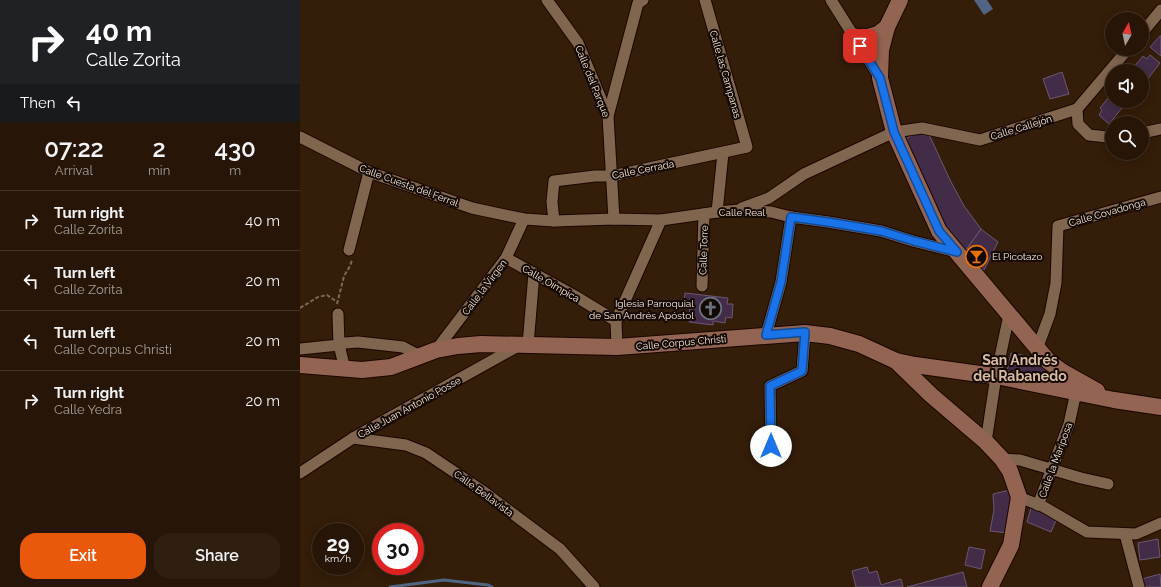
<!DOCTYPE html>
<html lang="en">
<head>
<meta charset="utf-8">
<style>
  :root { --surface:#271607; --page:#2f1f11; --text:#f1f3f6; --muted:#a49f9b; --line:#433528; --accent:#ea580c }
  body { margin:0; font-family:Raleway,sans-serif; background:var(--page); color:var(--text); height:100vh; display:flex; flex-direction:column; font-size:15px; white-space:nowrap }
  * { box-sizing:border-box; margin:0 }
  p { font-size:13px; color:var(--muted) }
  .icon { flex:none; width:22px; height:22px; fill:none; stroke:currentColor; stroke-width:2; stroke-linecap:round; stroke-linejoin:round }
  .map { position:relative; flex:1; overflow:hidden }
  .details { display:flex; flex-direction:column; background:var(--surface); width:300px }
  .details>* { flex:none }
  .hud { background:#202124; color:#fff; overflow:hidden }
  .needle { width:26px; rotate:9deg }
  .buttons { position:absolute; left:805px; top:12px; display:grid; gap:8px }
  .buttons a { display:grid; place-items:center; width:44px; height:44px; border-radius:50%; background:var(--surface); box-shadow:0 2px 10px #0003,0 0 0 1px var(--line); font-size:20px }
  .speed { position:absolute; left:12px; top:523px; display:flex; gap:8px; font-size:20px; font-weight:700; text-align:center }
  .speed>* { display:grid; place-content:center; width:52px; height:52px; border-radius:50%; background:var(--surface); box-shadow:0 2px 10px #0003,0 0 0 1px var(--line); line-height:1 }
  .speed small { font-size:10px; font-weight:400 }
  .speed .limit { border:6px solid #d22; background:#fff; color:#111 }
  .pin { position:absolute; display:grid; place-items:center; width:34px; height:34px; color:#fff; margin:-17px; border-radius:8px; box-shadow:0 2px 6px #0006 }
  .me { position:absolute; width:44px; margin:-22px; rotate:0deg; stroke-linejoin:round; filter:drop-shadow(0 0 3px #0008) }
  .turn { display:flex; align-items:center; gap:14px; height:84px; padding:0 20px; font-size:18px }
  .turn .icon { width:52px; height:52px; stroke-width:2.5 }
  .turn b { display:block; font-size:28px; line-height:34px }
  .then { display:flex; align-items:center; height:38px; padding:0 20px; background:#0003; gap:8px; font-size:15px }
  .eta { display:flex; justify-content:space-evenly; align-items:center; height:68px; text-align:center }
  .eta b { font-size:24px; font-weight:600; line-height:28px }
  .primary-button { display:flex; gap:8px; margin-top:auto; padding:8px 20px }
  .primary-button a { flex:1; height:46px; border-radius:16px; background:var(--accent); color:#fff; font-size:16px; font-weight:600; line-height:46px; text-align:center }
  .primary-button a+a { background:var(--page); color:var(--text) }
  ul { padding:0; list-style:none }
  li { display:flex; align-items:center; gap:12px; height:60px; padding:0 20px; border-top:1px solid var(--line) }
  li div { flex:1 }
  li b { display:block; font-size:15px }
  li em { font-style:normal }
  main { display:flex; flex:1; min-height:0 }
  .map>svg:first-child { display:block }
  .water { fill:#506583 }
  .lines { fill:none; stroke-linecap:round; stroke-linejoin:round }
  .stream { stroke:#506583; stroke-width:3 }
  .building { fill:#422c47; stroke:#6c5872 }
  .street-casing { stroke:#1b0600; stroke-width:13 }
  .secondary-casing { stroke:#1b0600; stroke-width:18 }
  .path { stroke:#7d6857; stroke-width:2; stroke-dasharray:4 2; stroke-linecap:butt }
  .street { stroke:#80654f; stroke-width:11 }
  .secondary { stroke:#936451; stroke-width:16 }
  .route-casing { stroke:#114b97; stroke-width:10 }
  .route { stroke:#1a73e8; stroke-width:7 }
  .labels { text-anchor:middle; stroke-width:4; stroke-linejoin:round; paint-order:stroke }
  .street-label { font-size:10px; fill:#f8e8dc; stroke:#140a04 }
  .poi-label { font-size:10px; fill:#f8e8dc; stroke:#140a04; text-anchor:start }
  .district-label { font-size:14px; font-weight:bold; fill:#d9baa3; stroke:#140a04 }
</style>
</head>
<body>
<main>
<section class="details">
<div class="hud">
<div class="turn"><svg class="icon" aria-label="right" viewBox="0 0 24 24"><path d="M7 20v-9h11M14 6l5 5-5 5"/></svg><div><b>40 m</b>Calle Zorita</div></div>
<div class="then">Then<svg class="icon" aria-label="left" viewBox="0 0 24 24"><path d="M17 20v-9H6M10 6l-5 5 5 5"/></svg></div>
</div>
<div class="eta">
<div><b>07:22</b><p>Arrival</p></div>
<div><b>2</b><p>min</p></div>
<div><b>430</b><p>m</p></div>
</div>
<ul>
<li><svg class="icon" aria-label="right" viewBox="0 0 24 24"><path d="M7 20v-9h11M14 6l5 5-5 5"/></svg><div><b>Turn right</b><p>Calle Zorita</p></div><em>40 m</em></li>
<li><svg class="icon" aria-label="left" viewBox="0 0 24 24"><path d="M17 20v-9H6M10 6l-5 5 5 5"/></svg><div><b>Turn left</b><p>Calle Zorita</p></div><em>20 m</em></li>
<li><svg class="icon" aria-label="left" viewBox="0 0 24 24"><path d="M17 20v-9H6M10 6l-5 5 5 5"/></svg><div><b>Turn left</b><p>Calle Corpus Christi</p></div><em>20 m</em></li>
<li><svg class="icon" aria-label="right" viewBox="0 0 24 24"><path d="M7 20v-9h11M14 6l5 5-5 5"/></svg><div><b>Turn right</b><p>Calle Yedra</p></div><em>20 m</em></li>
</ul>
<div class="primary-button"><a>Exit</a><a>Share</a></div>
</section>
<div class="map">
<svg width="861" height="587" viewBox="0 0 861 587">
  <rect width="100%" height="100%" fill="#341d09"/>
  <path class="water" d="M 674,0 L 687,0 L 693,9 L 684,15 Z"/>
  <g class="lines">
    <path class="stream" d="M 90,587 L 144,580 L 188,585 L 192,587"/>
  </g>
  <g class="building">
    <path d="M 860,36 L 861,36 L 861,56 L 850,47 Z"/>
    <path d="M 850,55 L 860,63 L 847,80 L 842,76 L 842,71 L 836,71 L 833,68 L 843,56 L 847,59 Z"/>
    <path d="M 762,72 L 769,94 L 750,99 L 743,79 Z"/>
    <path d="M 809,97 L 812,100 L 812,101 L 814,101 L 822,108 L 809,124 L 799,115 L 802,110 L 800,108 Z"/>
    <path d="M 627,130 L 650,180 L 664,206 L 681,229 L 666,250 L 646,227 L 632,200 L 606,138 Z"/>
    <path d="M 681,229 L 698,242 L 684,270 L 666,250 Z"/>
    <path d="M 385,293 L 428,298 L 427,304 L 433,304 L 432,318 L 426,317 L 425,323 L 413,321 L 413,325 L 389,322 L 390,309 L 383,308 Z"/>
    <path d="M 711,353 L 732,357 L 749,369 L 747,380 L 707,371 Z"/>
    <path d="M 710,490 L 712,500 L 708,533 L 690,531 L 694,510 L 693,494 Z"/>
    <path d="M 731,508 L 757,518 L 751,532 L 727,522 Z"/>
    <path d="M 858,539 L 860,557 L 840,560 L 838,543 Z"/>
    <path d="M 669,547 L 685,550 L 681,569 L 665,565 Z"/>
    <path d="M 567,567 L 569,573 L 577,571 L 581,585 L 601,579 L 603,587 L 556,587 L 552,571 Z"/>
    <path d="M 663,572 L 667,587 L 607,587 Z"/>
    <path d="M 860,574 L 861,587 L 844,587 L 842,579 Z"/>
  </g>
  <g class="lines">
    <defs>
      <g id="street">
        <path d="M 247,0 L 278,43 L 308,116 L 314,219"/>
        <path d="M 531,0 L 580,78"/>
        <path d="M 842,33 L 861,10"/>
        <path d="M 777,109 L 828,49"/>
        <path d="M 777,109 L 778,124 L 789,135 L 807,137 L 812,136"/>
        <path d="M 308,116 L 338,3 L 343,0"/>
        <path d="M 842,133 L 861,129"/>
        <path d="M 0,137 L 69,172 L 172,208 L 224,219 L 254,221 L 314,219 L 361,220 L 417,212 L 440,210 L 471,212 L 491,217 L 528,222 L 581,231 L 613,241 L 657,252"/>
        <path d="M 442,208 L 469,198 L 504,174 L 594,132 L 622,128 L 680,140 L 777,109"/>
        <path d="M 417,212 L 423,153"/>
        <path d="M 254,221 L 252,202 L 254,181 L 295,176 L 312,176 L 447,147 L 405,0"/>
        <path d="M 49,250 L 69,172"/>
        <path d="M 206,258 L 275,296 L 316,321"/>
        <path d="M 402,286 L 404,214"/>
        <path d="M 466,335 L 481,282 L 491,217"/>
        <path d="M 228,345 L 234,273"/>
        <path d="M 317,347 L 316,321 L 361,220"/>
        <path d="M 0,349 L 39,345 L 38,314"/>
        <path d="M 737,349 L 750,314 L 756,283 L 758,226 L 861,197"/>
        <path d="M 136,350 L 206,258 L 224,219"/>
        <path d="M 45,369 L 39,345 L 45,343 L 58,342 L 103,347 L 120,356"/>
        <path d="M 53,438 L 106,445 L 126,453 L 184,492 L 260,549 L 294,587"/>
        <path d="M 686,442 L 696,376 L 709,315"/>
        <path d="M 471,446 L 470,386 L 502,371 L 505,333"/>
        <path d="M 702,459 L 720,460 L 781,478 L 808,484"/>
        <path d="M 0,473 L 53,438 L 220,345"/>
        <path d="M 719,497 L 744,507 L 787,532 L 836,534 L 861,523"/>
        <path d="M 738,505 L 769,424 L 776,392"/>
        <path d="M 825,534 L 839,587"/>
      </g>
      <g id="secondary">
        <path d="M 600,0 L 587,27 L 581,50 L 580,78 L 594,132 L 639,231 L 749,362 L 763,372 L 797,391"/>
        <path d="M 553,36 L 564,38 L 578,34 L 587,27"/>
        <path d="M 596,361 L 631,395 L 686,442 L 702,459 L 710,471 L 719,497 L 711,545 L 690,587"/>
        <path d="M 0,365 L 62,370 L 91,367 L 136,350 L 158,346 L 181,344 L 317,347 L 505,333 L 530,336 L 559,344 L 596,361 L 615,365 L 701,377 L 814,400 L 861,407"/>
      </g>
    </defs>
    <use href="#street" class="street-casing"/>
    <use href="#secondary" class="secondary-casing"/>
    <g class="path">
      <path d="M 37,304 L 44,276 L 50,266 L 52,260"/>
      <path d="M 0,308 L 18,297 L 27,295 L 37,302"/>
    </g>
    <use href="#street" class="street"/>
    <use href="#secondary" class="secondary"/>
  </g>
  <g class="lines">
    <defs>
      <path id="route" d="M 471,446 L 470,386 L 502,371 L 505,332 L 466,335 L 481,282 L 491,217 L 528,222 L 581,231 L 614,241 L 657,252 L 639,231 L 594,132 L 580,78 L 560,46"/>
    </defs>
    <use href="#route" class="route-casing"/>
    <use href="#route" class="route"/>
  </g>
  <defs>
    <symbol id="bar-ring" viewBox="-11 -11 22 22"><circle r="9.5" fill="#140a04" stroke="#e8710a" stroke-width="1.5"/><path d="M-6-5H6L.8 .8V4.5H3.5V6h-7V4.5H-.8V.8Z" fill="#e8710a"/></symbol>
    <symbol id="church-ring" viewBox="-11 -11 22 22"><circle r="9.5" fill="#140a04" stroke="#6b7280" stroke-width="1.5"/><path d="M-1.2-6h2.4v3.5h3.3v2.4h-3.3V6h-2.4V-.1h-3.3v-2.4h3.3Z" fill="#6b7280"/></symbol>
  </defs>
  <g fill-rule="evenodd">
    <use href="#bar-ring" x="664" y="244" width="25" height="25"/>
    <use href="#church-ring" x="398" y="296" width="25" height="25"/>
  </g>
  <g class="labels">
    <g class="street-label">
      <text transform="translate(426 74) rotate(74)" y="4">Calle las Campanas</text>
      <text transform="translate(293 81) rotate(68)" y="4">Calle del Parque</text>
      <text transform="translate(721 127) rotate(-17)" y="4">Calle Callejón</text>
      <text transform="translate(343 169) rotate(-11)" y="4">Calle Cerrada</text>
      <text transform="translate(109 185) rotate(20)" y="4">Calle Cuesta del Ferral</text>
      <text x="442" y="216">Calle Real</text>
      <text transform="translate(807 212) rotate(-16)" y="4">Calle Covadonga</text>
      <text transform="translate(403 250) rotate(-88)" y="4">Calle Torre</text>
      <text transform="translate(251 283) rotate(30)" y="4">Calle Oímpica</text>
      <text transform="translate(184 287) rotate(-53)" y="4">Calle la Virgen</text>
      <text transform="translate(381 342) rotate(-5)" y="4">Calle Corpus Christi</text>
      <text transform="translate(109 407) rotate(-29)" y="4">Calle Juan Antonio Posse</text>
      <text transform="translate(755 460) rotate(-70)" y="4">Calle la Mariposa</text>
      <text transform="translate(184 493) rotate(36)" y="4">Calle Bellavista</text>
    </g>
    <g class="poi-label">
      <text x="692" y="260">El Picotazo</text>
      <text x="394" y="307" text-anchor="end">Iglesia Parroquial<tspan x="394" dy="12">de San Andrés Apóstol</tspan></text>
    </g>
    <g class="district-label">
      <text x="720" y="365">San Andrés<tspan x="720" dy="16">del Rabanedo</tspan></text>
    </g>
  </g>
</svg>
<div class="buttons">
<a><svg class="needle" viewBox="-14 -14 28 28"><path d="M0-13l5 13h-10z" fill="#e53935"/><path d="M0 13l5-13h-10z" fill="#a49f9b"/></svg></a>
<a><svg class="icon" aria-label="sound" viewBox="0 0 24 24"><path d="M4 9h4l5-4v14l-5-4H4zM17 9q2 3 0 6"/></svg></a>
<a><svg class="icon" aria-label="search" viewBox="0 0 24 24"><circle cx="10" cy="10" r="6"/><path d="M15 15l6 6"/></svg></a>
</div>
<div class="speed"><div>29<small>km/h</small></div><div class="limit">30</div></div>
<div class="pin" style="left:560px;top:46px;background:#d93025"><svg class="icon" aria-label="arrive" viewBox="0 0 24 24"><path d="M6 21V4h12l-3 4 3 4H6"/></svg></div>
<svg class="me" style="left:471px;top:446px" viewBox="-20 -20 40 40"><circle r="19" fill="#fff"/><path d="M0-13L10 11 0 6-10 11z" fill="#1a73e8"/></svg>
</div>
</main>
</body>
</html>
